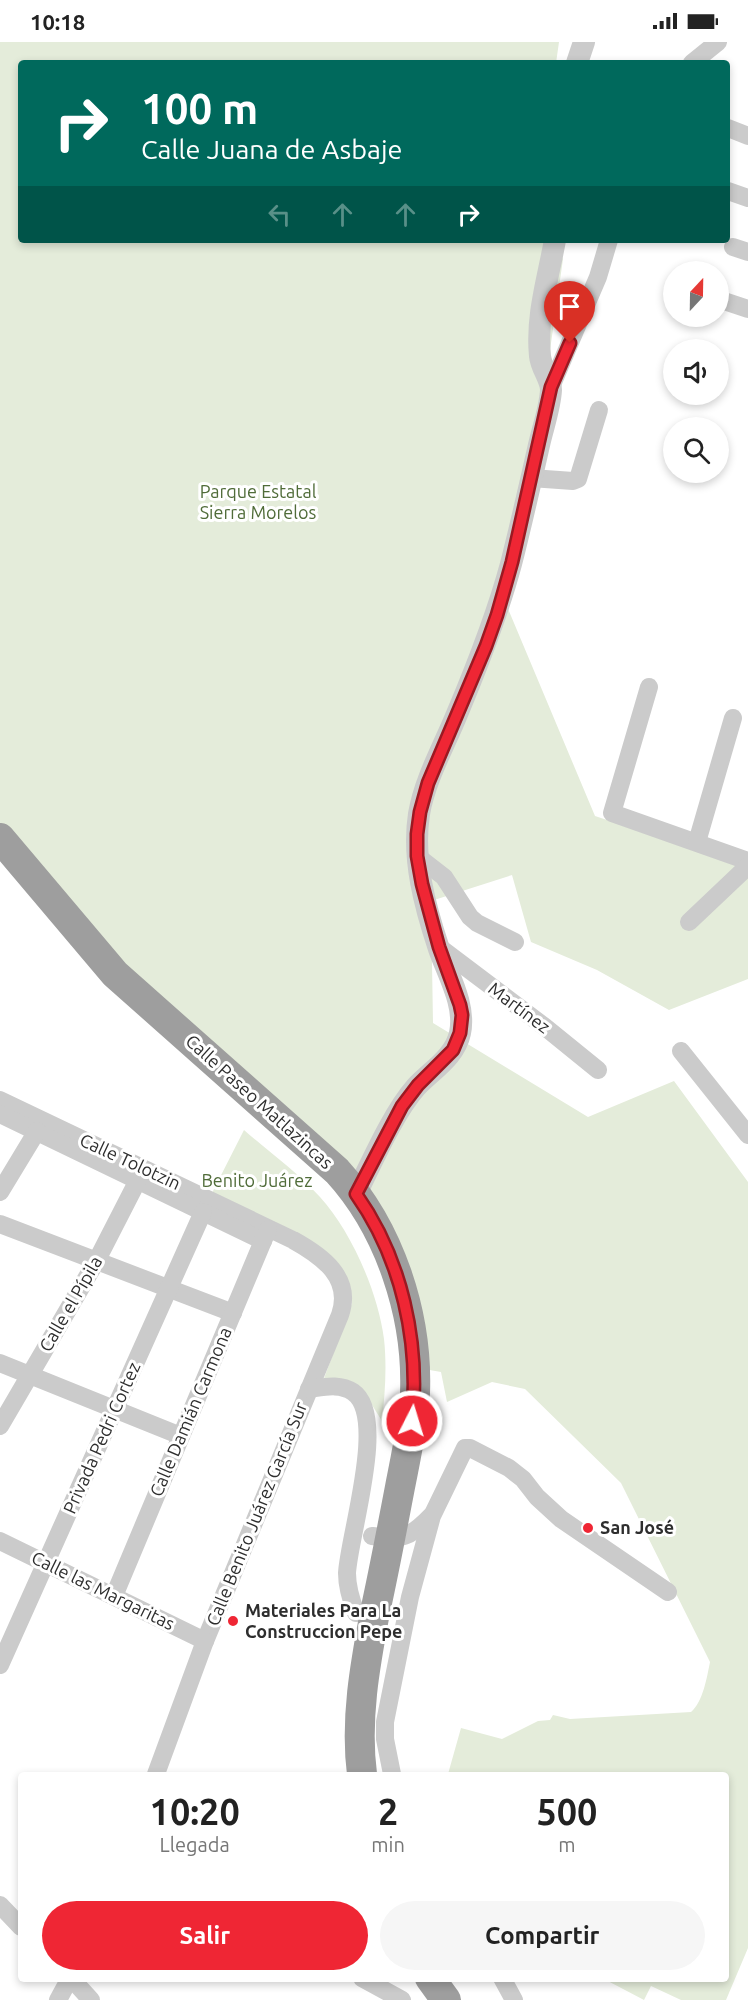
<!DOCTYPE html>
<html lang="es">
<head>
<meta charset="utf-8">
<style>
  :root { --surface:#fff; --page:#f6f6f6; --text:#222; --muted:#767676; --accent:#ef2634 }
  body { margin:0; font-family:Ubuntu,sans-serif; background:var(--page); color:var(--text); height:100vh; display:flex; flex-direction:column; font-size:22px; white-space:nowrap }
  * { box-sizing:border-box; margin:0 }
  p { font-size:20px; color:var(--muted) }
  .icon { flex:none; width:33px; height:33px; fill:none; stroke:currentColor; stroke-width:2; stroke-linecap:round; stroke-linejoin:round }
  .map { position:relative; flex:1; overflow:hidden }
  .panel { position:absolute; left:18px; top:1730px; width:711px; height:210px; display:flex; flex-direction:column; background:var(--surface); border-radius:6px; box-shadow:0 3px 9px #0003 }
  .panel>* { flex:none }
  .banner { position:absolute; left:18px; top:18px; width:712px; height:183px; border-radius:6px; box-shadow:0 3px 9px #0003; background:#00695c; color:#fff; overflow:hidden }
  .needle { width:39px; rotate:22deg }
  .tools { position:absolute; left:663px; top:219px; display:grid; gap:12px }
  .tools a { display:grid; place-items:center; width:66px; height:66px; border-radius:50%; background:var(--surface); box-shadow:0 3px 9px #0003; font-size:30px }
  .pin { position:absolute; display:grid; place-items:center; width:51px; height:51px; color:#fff; margin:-62px -26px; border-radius:50% 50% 50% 0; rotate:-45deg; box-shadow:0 0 6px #0007 }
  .pin .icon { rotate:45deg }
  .me { position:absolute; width:66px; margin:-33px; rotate:5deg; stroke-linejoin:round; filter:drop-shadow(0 0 4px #0008) }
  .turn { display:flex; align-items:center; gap:21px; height:126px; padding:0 24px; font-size:27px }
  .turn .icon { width:78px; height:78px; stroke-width:2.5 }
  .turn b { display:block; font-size:42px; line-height:51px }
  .lanes { display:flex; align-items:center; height:57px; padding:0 24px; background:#0003; justify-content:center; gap:30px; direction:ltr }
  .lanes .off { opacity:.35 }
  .eta { display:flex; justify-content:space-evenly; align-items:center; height:102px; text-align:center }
  .eta b { font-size:36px; font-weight:700; line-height:42px }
  .primary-button { display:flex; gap:12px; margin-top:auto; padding:12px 24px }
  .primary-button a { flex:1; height:69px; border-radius:36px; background:var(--accent); color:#fff; font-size:24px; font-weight:700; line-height:69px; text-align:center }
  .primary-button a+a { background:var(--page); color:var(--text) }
  .status { display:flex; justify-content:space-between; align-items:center; height:42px; padding:0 30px; background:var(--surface); direction:ltr }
  .status svg { height:16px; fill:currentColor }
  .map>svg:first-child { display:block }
  .green { fill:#e4ecda }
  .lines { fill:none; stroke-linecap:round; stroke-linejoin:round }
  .minor { stroke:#cbcbcb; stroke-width:18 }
  .tertiary { stroke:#cbcbcb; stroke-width:22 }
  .trunk { stroke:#9e9e9e; stroke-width:30 }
  .route-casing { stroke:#9b1922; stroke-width:15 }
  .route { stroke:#ef2634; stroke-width:10 }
  .poi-dot { fill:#ef2634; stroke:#fff; stroke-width:2 }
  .labels { text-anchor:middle; stroke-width:6; stroke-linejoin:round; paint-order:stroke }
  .park-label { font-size:18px; fill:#506c39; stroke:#fff }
  .street-label { font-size:18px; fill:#2e2e2e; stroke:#fff }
  .poi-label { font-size:18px; font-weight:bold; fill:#2e2e2e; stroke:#fff; text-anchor:start }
</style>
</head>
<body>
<div class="status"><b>10:18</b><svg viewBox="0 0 49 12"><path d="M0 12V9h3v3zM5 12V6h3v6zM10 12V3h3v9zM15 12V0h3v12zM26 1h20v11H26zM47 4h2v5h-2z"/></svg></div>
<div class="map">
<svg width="748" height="1958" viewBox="0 0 748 1958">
  <rect width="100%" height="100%" fill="#fff"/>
  <g class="green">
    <path d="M 0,0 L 559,0 L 556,21 L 21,21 L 21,198 L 555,198 L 563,217 L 532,434 L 506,562 L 595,774 L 748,825 L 748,937 L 669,968 L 597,928 L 531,900 L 512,833 L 431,859 L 433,981 L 588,1075 L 674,1039 L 748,1140 L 748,1906 L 726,1958 L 681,1958 L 651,1944 L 644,1958 L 604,1937 L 726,1936 L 726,1732 L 448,1732 L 461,1686 L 502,1697 L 538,1679 L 550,1678 L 553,1673 L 570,1677 L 691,1670 C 703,1660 707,1635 710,1620 L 621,1441 L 525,1347 L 492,1340 L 447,1360 L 441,1330 L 424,1327 L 395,1223 L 338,1151 L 0,811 Z"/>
    <path d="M 244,1088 C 269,1110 297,1130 320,1155 C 351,1189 378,1250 384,1297 C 387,1324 385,1352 382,1379 L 367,1355 L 323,1339 L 352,1261 L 350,1245 L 212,1151 Z"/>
  </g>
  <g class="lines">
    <g class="minor">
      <path d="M 692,21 L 718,0"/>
      <path d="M 728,86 L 748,94"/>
      <path d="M 728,149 L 748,156"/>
      <path d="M 733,205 L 748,210"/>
      <path d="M 718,257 L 748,267"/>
      <path d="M 551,345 L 598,235 L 609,198"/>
      <path d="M 531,436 L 573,439 L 578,437 L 599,368"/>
      <path d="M 649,645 L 612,771 L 748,819"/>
      <path d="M 697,800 L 733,676"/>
      <path d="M 417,814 L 444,835 L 470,875 L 477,881 L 515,900"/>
      <path d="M 689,880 L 748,824"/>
      <path d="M 439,905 L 545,985 L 598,1028"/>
      <path d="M 681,1009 L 748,1093"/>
      <path d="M 0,1058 L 293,1198 C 322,1214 353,1236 340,1273 L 205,1599 L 156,1732"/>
      <path d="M 0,1072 L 263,1199"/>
      <path d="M 0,1150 L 37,1089"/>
      <path d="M 0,1182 L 233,1271"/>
      <path d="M 0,1321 L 181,1394"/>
      <path d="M 309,1347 C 324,1345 340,1341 353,1350 C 388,1374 349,1493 347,1531 C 347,1546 351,1558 356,1571"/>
      <path d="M 0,1384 L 97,1218 L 138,1138"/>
      <path d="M 372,1494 C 402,1498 410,1496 431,1474"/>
      <path d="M 0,1499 L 205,1599"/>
      <path d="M 114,1554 L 268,1187"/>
      <path d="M 0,1623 L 203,1170"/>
      <path d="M 392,1732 L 385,1697 L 385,1680 L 410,1555 L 432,1474 L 465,1406 L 470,1406 L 509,1426 L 523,1437 L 537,1455 L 561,1477 L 668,1550"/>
      <path d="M 0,1863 L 21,1885"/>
      <path d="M 71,1936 L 91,1958"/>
      <path d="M 362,1936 L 402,1958"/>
      <path d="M 502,1936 L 514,1958"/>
      <path d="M 58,1958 L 70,1936"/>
    </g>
    <g class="tertiary">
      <path d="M 577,21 L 584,0"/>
      <path d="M 356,1152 C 372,1120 393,1071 416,1045 C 432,1028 455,1015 460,991 C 466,963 448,933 439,907 C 425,865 412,817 419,772 C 425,737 444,704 457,672 C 478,622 497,574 511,522 C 521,483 530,443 539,403 C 543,385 550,366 551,348 C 551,337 541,326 540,314 C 536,274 548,237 555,198"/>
    </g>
    <g class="trunk">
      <path d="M 0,796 L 115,932 L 337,1129 C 390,1187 418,1273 415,1351 C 413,1383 406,1414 400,1445 C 392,1487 384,1529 375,1570 C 365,1623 355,1678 362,1732"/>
      <path d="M 430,1936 L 446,1958"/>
    </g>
  </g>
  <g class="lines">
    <defs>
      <path id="route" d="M 412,1379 C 420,1300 402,1217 356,1152 L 402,1064 L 418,1043 L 453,1008 L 460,991 L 462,973 L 460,963 L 439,905 L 422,842 L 417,814 L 417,792 L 420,770 L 428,741 L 486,604 L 497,573 L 512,520 L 551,345 L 570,301"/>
    </defs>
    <use href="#route" class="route-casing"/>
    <use href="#route" class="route"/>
  </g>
  <g class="poi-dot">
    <circle cx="588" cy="1486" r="6"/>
    <circle cx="233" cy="1579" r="6"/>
  </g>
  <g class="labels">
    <g class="park-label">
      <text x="258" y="456">Parque Estatal<tspan x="258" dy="21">Sierra Morelos</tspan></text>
      <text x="257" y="1145">Benito Juárez</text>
    </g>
    <g class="street-label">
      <text transform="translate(519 966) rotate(37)" y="6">Martínez</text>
      <text transform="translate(259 1060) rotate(42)" y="6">Calle Paseo Matlazincas</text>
      <text transform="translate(130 1120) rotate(25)" y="6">Calle Tolotzin</text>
      <text transform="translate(71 1262) rotate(-60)" y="6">Calle el Pípila</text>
      <text transform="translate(191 1370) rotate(-67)" y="6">Calle Damián Carmona</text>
      <text transform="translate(102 1396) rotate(-66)" y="6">Privada Pedri Cortez</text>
      <text transform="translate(257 1472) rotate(-68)" y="6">Calle Benito Juárez García Sur</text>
      <text transform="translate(103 1549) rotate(26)" y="6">Calle las Margaritas</text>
    </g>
    <g class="poi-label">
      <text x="600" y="1492">San José</text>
      <text x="245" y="1575">Materiales Para La<tspan x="245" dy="21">Construccion Pepe</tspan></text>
    </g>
  </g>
</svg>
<div class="tools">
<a><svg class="needle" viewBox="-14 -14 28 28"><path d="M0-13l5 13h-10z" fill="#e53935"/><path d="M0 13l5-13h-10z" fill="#767676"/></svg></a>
<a><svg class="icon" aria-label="sound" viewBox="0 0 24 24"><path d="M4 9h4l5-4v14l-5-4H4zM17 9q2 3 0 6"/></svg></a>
<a><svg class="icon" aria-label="search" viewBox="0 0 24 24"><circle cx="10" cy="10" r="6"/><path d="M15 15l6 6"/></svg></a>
</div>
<div class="pin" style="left:570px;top:301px;background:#d93025"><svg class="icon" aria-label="arrive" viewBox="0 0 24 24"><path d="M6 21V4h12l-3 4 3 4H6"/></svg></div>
<svg class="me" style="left:412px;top:1379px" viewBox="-20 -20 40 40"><circle r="17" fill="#ef2634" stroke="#fff" stroke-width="3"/><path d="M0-11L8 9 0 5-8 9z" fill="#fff"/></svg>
<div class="banner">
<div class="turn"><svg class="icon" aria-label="right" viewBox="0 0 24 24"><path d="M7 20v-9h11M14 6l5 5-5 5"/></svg><div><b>100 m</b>Calle Juana de Asbaje</div></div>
<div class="lanes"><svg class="icon off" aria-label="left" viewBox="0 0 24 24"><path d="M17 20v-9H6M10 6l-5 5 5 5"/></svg><svg class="icon off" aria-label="ahead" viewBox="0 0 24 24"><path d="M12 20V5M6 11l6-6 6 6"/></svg><svg class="icon off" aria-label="ahead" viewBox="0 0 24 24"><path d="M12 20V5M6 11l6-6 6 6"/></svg><svg class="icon" aria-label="right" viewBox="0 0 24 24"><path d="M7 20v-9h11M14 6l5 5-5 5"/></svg></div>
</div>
<section class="panel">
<div class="eta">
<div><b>10:20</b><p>Llegada</p></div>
<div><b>2</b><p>min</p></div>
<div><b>500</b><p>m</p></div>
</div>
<div class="primary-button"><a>Salir</a><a>Compartir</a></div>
</section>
</div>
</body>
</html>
